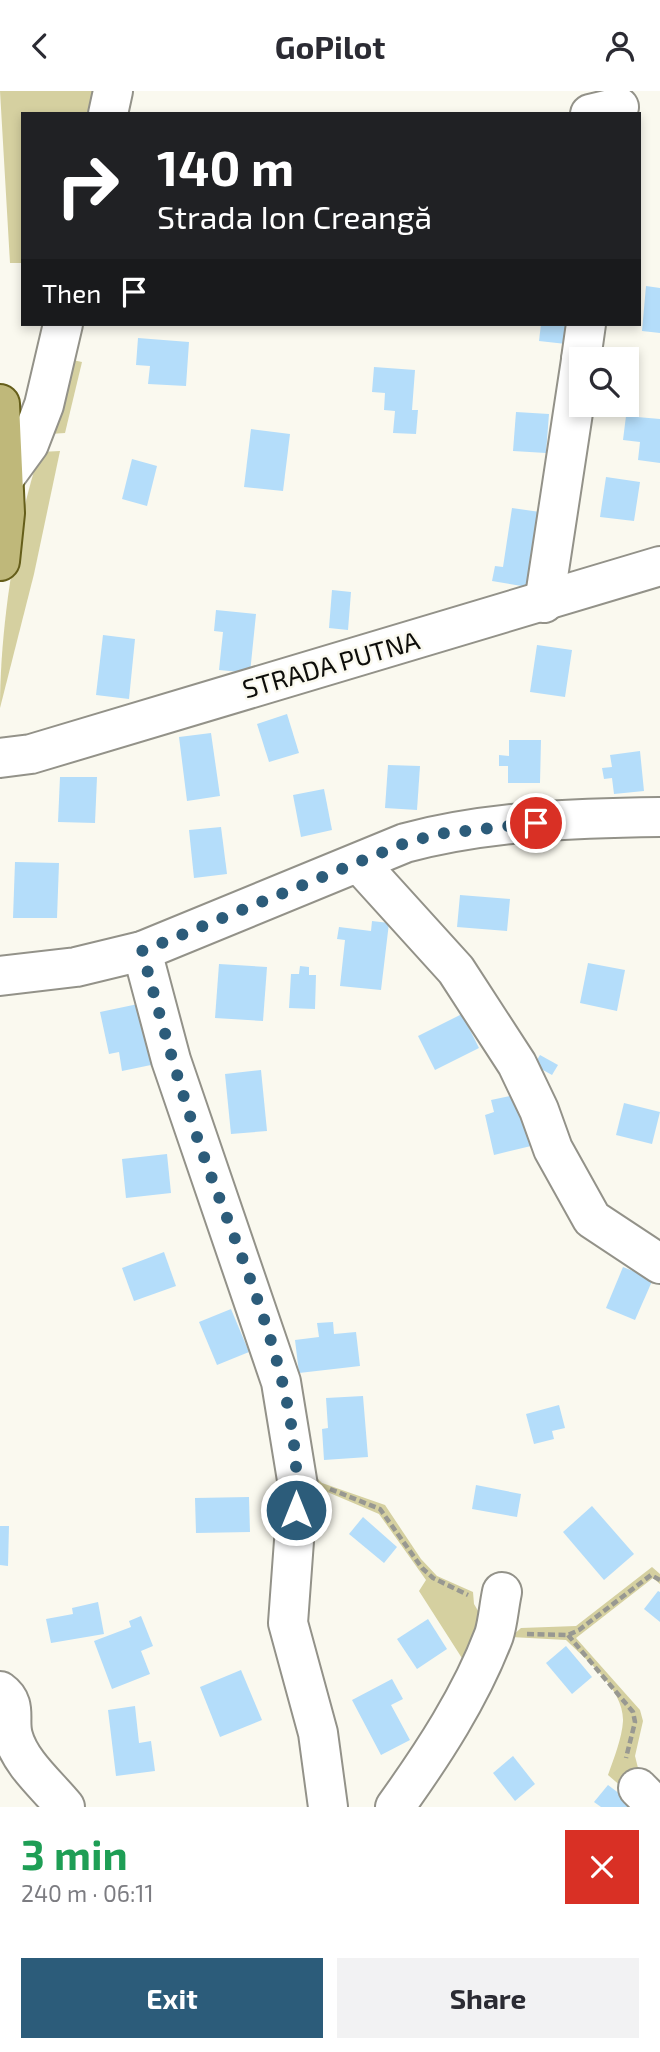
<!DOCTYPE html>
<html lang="en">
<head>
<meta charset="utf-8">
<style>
  :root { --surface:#fff; --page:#f2f2f3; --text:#2b2b33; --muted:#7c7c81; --accent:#2c5c7a }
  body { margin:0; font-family:"Exo 2",sans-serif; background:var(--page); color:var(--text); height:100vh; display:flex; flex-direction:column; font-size:26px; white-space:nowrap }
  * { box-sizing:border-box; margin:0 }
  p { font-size:23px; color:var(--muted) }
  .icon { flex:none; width:38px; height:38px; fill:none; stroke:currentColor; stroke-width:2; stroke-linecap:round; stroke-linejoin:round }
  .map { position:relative; height:1716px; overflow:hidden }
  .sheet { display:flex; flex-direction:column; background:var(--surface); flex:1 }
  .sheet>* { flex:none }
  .hud { position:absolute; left:21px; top:21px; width:620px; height:214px; border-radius:0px; box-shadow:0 4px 10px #0003; background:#202124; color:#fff; overflow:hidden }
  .buttons { position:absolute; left:569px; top:256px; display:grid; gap:14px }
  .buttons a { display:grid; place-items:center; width:70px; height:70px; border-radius:0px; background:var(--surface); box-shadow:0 4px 10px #0003; font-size:35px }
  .pin { position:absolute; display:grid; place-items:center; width:60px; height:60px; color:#fff; margin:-30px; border:4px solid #fff; border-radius:50%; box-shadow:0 2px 7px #0007 }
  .me { position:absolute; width:77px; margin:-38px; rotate:0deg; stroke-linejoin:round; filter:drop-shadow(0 0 5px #0008) }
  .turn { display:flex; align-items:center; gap:24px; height:147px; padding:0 21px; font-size:32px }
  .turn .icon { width:91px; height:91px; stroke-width:2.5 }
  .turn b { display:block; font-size:49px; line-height:60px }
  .then { display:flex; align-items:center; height:66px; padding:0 21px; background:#0003; gap:14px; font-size:26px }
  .round { display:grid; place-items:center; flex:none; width:74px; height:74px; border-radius:0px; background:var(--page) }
  .summary { display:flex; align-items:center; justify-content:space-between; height:119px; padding:0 21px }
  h1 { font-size:42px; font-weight:700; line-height:52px; color:#1e9e55 }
  .cta { display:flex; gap:14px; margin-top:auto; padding:14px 21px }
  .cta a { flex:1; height:80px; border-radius:0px; background:var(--accent); color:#fff; font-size:28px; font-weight:700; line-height:80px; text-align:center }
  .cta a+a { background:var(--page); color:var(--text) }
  header { display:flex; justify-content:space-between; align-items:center; height:91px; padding:0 21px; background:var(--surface); font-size:32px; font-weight:700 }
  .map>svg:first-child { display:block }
  .green { fill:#d5d0a0 }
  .building { fill:#b4ddfa }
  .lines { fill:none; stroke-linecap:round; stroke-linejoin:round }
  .minor-casing { stroke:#939289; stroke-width:42 }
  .major-casing { stroke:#655e1a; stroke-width:42 }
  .path { stroke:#989891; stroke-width:4.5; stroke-dasharray:7 3.5; stroke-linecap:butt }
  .minor { stroke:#fff; stroke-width:38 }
  .major { stroke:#bfb87a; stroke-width:38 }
  .route { stroke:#2c5c7a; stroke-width:12; stroke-dasharray:0 21.6 }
  .labels { text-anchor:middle; stroke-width:5; stroke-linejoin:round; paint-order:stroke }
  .street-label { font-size:26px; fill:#0d0d0a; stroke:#faf9ef }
</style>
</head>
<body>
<header><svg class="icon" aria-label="back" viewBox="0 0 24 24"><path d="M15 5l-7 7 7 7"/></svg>GoPilot<svg class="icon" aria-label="person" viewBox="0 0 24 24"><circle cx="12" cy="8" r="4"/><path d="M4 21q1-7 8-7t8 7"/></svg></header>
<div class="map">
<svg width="660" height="1716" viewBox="0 0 660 1716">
  <rect width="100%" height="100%" fill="#faf9ef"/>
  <g class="green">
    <path d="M 0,0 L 102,0 L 97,23 L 23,23 L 23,172 L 10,172 Z"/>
    <path d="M 68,268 L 82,271 L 65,342 L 50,343 Z"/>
    <path d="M 60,360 L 34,483 L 0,617 C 0,538 15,436 40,361 Z"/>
    <path d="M 307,1377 L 322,1392 L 385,1414 L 421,1468 L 437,1485 L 473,1501 L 474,1513 L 487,1535 L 467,1575 L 419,1500 L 426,1489 L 379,1423 L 318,1397 L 305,1388 Z"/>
    <path d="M 652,1476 L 660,1483 L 660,1493 L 653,1487 L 576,1547 L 640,1619 L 643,1630 L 635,1665 L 639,1681 L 630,1703 L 608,1684 C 614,1667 622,1647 623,1630 C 624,1598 586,1569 566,1549 L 511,1546 L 521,1537 L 576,1535 Z"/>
  </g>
  <g class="building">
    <path d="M 646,195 L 660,197 L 660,242 L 642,240 Z"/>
    <path d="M 541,233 L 568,233 L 566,253 L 539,250 Z"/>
    <path d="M 138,247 L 189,251 L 186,295 L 148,293 L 150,275 L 136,274 Z"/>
    <path d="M 374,276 L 415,279 L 412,319 L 418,319 L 416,343 L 393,342 L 395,320 L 384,319 L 385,302 L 372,301 Z"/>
    <path d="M 516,321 L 549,323 L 546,362 L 513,360 Z"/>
    <path d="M 626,325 L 660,328 L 660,372 L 638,369 L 640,351 L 623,349 Z"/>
    <path d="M 251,338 L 290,343 L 283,400 L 244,396 Z"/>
    <path d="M 132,368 L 157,375 L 147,415 L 122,408 Z"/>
    <path d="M 606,386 L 640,391 L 634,430 L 600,426 Z"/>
    <path d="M 512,417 L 540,421 L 528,496 L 492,490 L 495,475 L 503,476 Z"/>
    <path d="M 332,499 L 351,501 L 348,539 L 329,537 Z"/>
    <path d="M 216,519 L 256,523 L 250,582 L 219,579 L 223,541 L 214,540 Z"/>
    <path d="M 103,544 L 135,548 L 129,608 L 96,604 Z"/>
    <path d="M 537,554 L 572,559 L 565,606 L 530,601 Z"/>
    <path d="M 287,623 L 299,662 L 269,671 L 257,633 Z"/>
    <path d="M 211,642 L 220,705 L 187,710 L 179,646 Z"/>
    <path d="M 509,649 L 541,649 L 540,692 L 508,692 L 508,675 L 499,675 L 499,664 L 509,665 Z"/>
    <path d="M 640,660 L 644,700 L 614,703 L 612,687 L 604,688 L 602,677 L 612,676 L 610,664 Z"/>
    <path d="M 388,674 L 420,675 L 417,719 L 385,717 Z"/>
    <path d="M 60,686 L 97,686 L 95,732 L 58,731 Z"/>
    <path d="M 324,698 L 332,739 L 301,746 L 293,704 Z"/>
    <path d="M 221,736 L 227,783 L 194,787 L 189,739 Z"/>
    <path d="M 15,771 L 59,772 L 57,827 L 13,827 Z"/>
    <path d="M 460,804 L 510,808 L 507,840 L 457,836 Z"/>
    <path d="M 372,830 L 389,832 L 381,899 L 340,895 L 345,849 L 337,848 L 339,836 L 371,840 Z"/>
    <path d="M 588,872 L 625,879 L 617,920 L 580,912 Z"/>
    <path d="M 219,873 L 267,876 L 263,930 L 215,927 Z"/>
    <path d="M 300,875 L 309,876 L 309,884 L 316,884 L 315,918 L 289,917 L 291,883 L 299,883 Z"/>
    <path d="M 138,913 L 151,974 L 122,980 L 119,961 L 109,963 L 100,921 Z"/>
    <path d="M 462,923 L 479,957 L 435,979 L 418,945 Z"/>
    <path d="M 540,964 L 558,974 L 552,984 L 534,974 Z"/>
    <path d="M 261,979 L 267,1040 L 231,1043 L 225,983 Z"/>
    <path d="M 519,1003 L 531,1055 L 494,1064 L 485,1024 L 494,1021 L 491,1009 Z"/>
    <path d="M 624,1012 L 660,1021 L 652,1053 L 616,1044 Z"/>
    <path d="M 167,1063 L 171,1102 L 126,1107 L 122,1068 Z"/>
    <path d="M 164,1161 L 176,1195 L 134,1210 L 122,1177 Z"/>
    <path d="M 623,1176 L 653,1188 L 635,1229 L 606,1217 Z"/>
    <path d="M 231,1218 L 249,1261 L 217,1274 L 199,1231 Z"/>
    <path d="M 333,1231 L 334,1243 L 356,1241 L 360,1275 L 299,1282 L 295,1249 L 319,1246 L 317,1232 Z"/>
    <path d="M 363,1305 L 368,1366 L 324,1369 L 322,1338 L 328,1337 L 326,1307 Z"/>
    <path d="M 559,1314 L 565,1337 L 552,1340 L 554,1348 L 534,1353 L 526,1323 Z"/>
    <path d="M 476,1394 L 521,1403 L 517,1426 L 472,1418 Z"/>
    <path d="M 249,1406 L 250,1441 L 196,1442 L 195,1407 Z"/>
    <path d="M 592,1415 L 634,1463 L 604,1489 L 563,1441 Z"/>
    <path d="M 363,1426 L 397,1456 L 384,1472 L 349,1443 Z"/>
    <path d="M 0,1435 L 9,1435 L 8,1475 L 0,1474 Z"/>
    <path d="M 658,1500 L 660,1501 L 660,1531 L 644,1518 Z"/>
    <path d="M 98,1511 L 104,1543 L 51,1552 L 46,1528 L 73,1523 L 72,1517 Z"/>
    <path d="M 141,1525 L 153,1555 L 141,1560 L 150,1583 L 112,1598 L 94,1550 L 131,1536 L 129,1530 Z"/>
    <path d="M 428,1528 L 447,1558 L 417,1578 L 397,1548 Z"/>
    <path d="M 566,1555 L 592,1586 L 572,1603 L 546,1572 Z"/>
    <path d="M 241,1579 L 262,1629 L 220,1646 L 200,1596 Z"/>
    <path d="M 392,1588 L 403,1608 L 391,1614 L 410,1649 L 381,1664 L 352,1609 Z"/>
    <path d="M 135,1615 L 139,1652 L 151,1650 L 155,1680 L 116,1685 L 108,1619 Z"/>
    <path d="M 513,1665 L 535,1693 L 515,1710 L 493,1682 Z"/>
    <path d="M 608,1694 L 637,1716 L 601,1716 L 594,1711 Z"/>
  </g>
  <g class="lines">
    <defs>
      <g id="minor">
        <path d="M 108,23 L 113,0"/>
        <path d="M 590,23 L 619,16"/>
        <path d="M 581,268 L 586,233"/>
        <path d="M 5,386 L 29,353 L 44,314 L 63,233"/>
        <path d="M 544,512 L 581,269"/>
        <path d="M 0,667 L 31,663 L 660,475"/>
        <path d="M 359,772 L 456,879 L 517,973 L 539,1019 L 553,1058 L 592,1128 L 660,1173"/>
        <path d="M 142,860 L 171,969 L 281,1291 L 298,1395 L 288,1532 L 318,1642 L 328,1716"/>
        <path d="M 0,885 L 76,876 L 142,860 L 405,752 C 487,730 576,727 660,726"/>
        <path d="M 0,1600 C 18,1613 8,1628 13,1645 C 20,1672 48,1695 65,1716"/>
        <path d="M 638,1697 L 657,1716"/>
        <path d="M 395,1716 C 433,1663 471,1605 494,1544 C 498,1531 499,1515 502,1501"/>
      </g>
      <path id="major" d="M 0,313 L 5,422 L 0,470"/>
    </defs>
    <use href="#minor" class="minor-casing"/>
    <use href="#major" class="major-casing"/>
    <g class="path">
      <path d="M 330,1398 L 380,1418 L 422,1477 L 433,1487 L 468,1504"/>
      <path d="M 527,1543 L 568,1544 L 579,1539 L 651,1484 L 660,1489"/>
      <path d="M 568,1544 L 633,1621 L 635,1631 L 626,1667"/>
    </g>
    <use href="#minor" class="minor"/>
    <use href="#major" class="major"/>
  </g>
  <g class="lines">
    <path class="route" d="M 296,1419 C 304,1301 242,1172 203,1063 C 179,996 161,928 142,860 L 405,752 L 438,743 L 536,732"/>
  </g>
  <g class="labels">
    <g class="street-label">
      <text transform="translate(331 574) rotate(-16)" y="9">STRADA PUTNA</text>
    </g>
  </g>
</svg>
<div class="buttons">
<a><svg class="icon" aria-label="search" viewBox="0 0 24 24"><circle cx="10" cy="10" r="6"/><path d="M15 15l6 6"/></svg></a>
</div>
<div class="pin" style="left:536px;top:732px;background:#d93025"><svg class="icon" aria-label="arrive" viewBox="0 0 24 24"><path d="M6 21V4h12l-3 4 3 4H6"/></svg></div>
<svg class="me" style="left:296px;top:1419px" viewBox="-20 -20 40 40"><circle r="17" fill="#2c5c7a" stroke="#fff" stroke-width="3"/><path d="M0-11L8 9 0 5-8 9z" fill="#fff"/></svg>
<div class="hud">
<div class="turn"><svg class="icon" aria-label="right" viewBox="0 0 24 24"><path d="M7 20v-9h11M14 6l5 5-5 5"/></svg><div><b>140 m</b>Strada Ion Creangă</div></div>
<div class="then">Then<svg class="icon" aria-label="arrive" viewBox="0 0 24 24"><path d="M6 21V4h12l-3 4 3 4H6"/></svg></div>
</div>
</div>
<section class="sheet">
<div class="summary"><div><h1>3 min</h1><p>240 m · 06:11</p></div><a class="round" style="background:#d93025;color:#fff"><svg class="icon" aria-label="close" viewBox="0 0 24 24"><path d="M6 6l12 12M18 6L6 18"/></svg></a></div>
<div class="cta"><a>Exit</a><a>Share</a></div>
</section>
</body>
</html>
